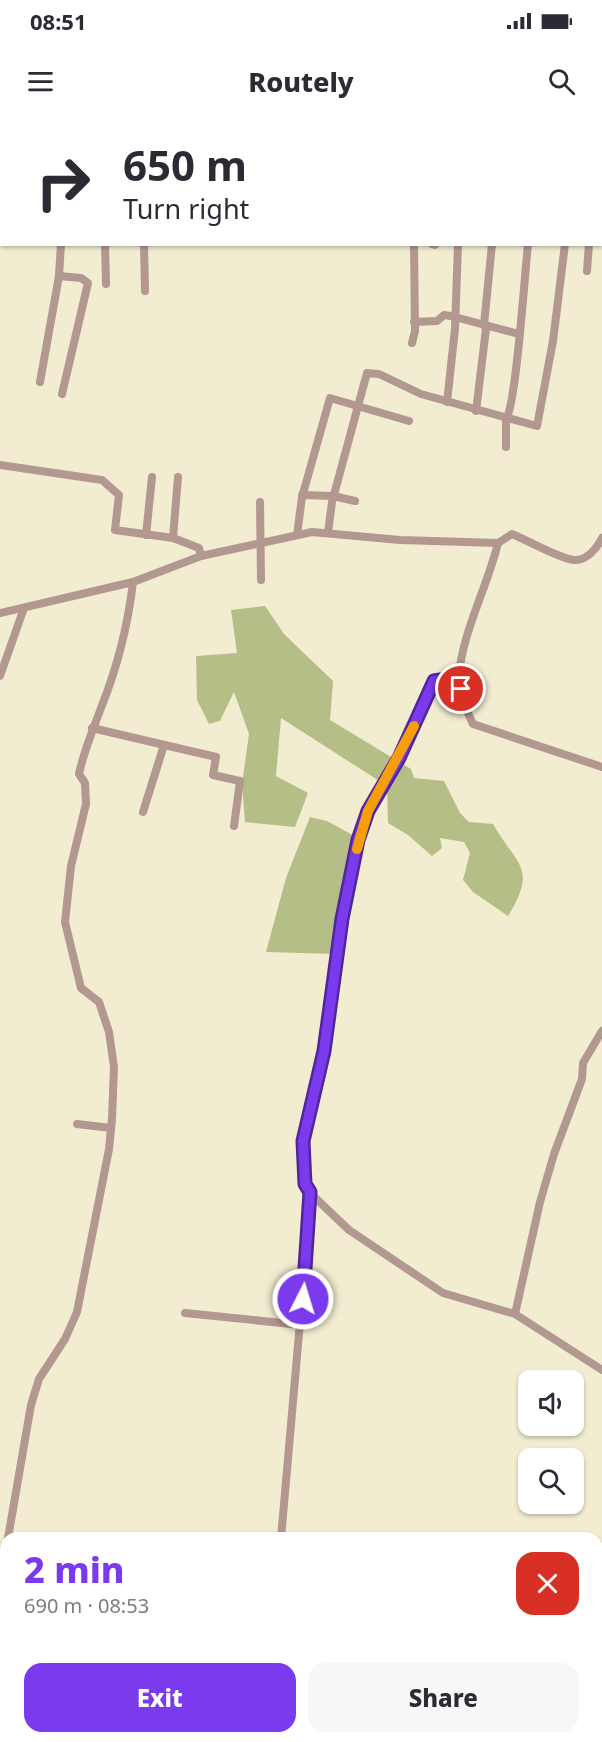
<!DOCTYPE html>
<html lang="en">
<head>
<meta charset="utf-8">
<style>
  :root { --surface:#fff; --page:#f7f7f7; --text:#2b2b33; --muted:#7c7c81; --accent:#7c3aed }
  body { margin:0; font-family:"Noto Sans",sans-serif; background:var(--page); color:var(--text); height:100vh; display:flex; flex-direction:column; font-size:22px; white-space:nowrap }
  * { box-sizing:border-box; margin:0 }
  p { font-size:20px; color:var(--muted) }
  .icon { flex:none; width:33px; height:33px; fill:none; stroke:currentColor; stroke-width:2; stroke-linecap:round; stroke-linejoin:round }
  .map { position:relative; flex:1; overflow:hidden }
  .side { position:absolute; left:0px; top:1412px; width:603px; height:212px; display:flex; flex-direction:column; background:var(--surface); border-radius:18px 18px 0 0; box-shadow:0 2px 4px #0004 }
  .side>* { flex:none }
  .hud { position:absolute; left:0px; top:0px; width:603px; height:126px; box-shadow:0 2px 4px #0004; background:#fff; color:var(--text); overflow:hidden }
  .controls { position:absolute; left:518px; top:1250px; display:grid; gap:12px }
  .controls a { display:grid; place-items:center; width:66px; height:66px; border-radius:12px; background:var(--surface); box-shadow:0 2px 4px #0004; font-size:30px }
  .pin { position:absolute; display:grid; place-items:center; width:51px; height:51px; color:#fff; margin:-26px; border:3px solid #fff; border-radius:50%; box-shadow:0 2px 6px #0007 }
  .me { position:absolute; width:66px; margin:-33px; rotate:5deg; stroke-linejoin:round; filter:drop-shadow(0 0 4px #0008) }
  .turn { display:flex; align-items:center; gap:21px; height:126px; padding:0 24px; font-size:27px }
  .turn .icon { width:78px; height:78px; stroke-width:2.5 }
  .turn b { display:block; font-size:42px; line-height:51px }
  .round { display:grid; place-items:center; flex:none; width:63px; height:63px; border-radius:18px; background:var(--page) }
  .headline { display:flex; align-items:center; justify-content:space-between; height:102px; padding:0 24px }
  h1 { font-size:36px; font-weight:800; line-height:45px; color:var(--accent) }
  .action { display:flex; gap:12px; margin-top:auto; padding:12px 24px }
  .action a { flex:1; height:69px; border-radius:18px; background:var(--accent); color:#fff; font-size:24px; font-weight:800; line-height:69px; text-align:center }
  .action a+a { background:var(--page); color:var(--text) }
  .status { display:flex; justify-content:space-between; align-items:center; height:42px; padding:0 30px; background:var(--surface); direction:ltr }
  .status svg { height:16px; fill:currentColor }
  header { display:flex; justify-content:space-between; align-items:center; height:78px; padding:0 24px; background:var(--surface); font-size:27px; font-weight:800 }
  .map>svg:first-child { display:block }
  .forest { fill:#b5be86 }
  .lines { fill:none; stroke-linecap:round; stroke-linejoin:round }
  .minor { stroke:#b39791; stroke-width:8 }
  .tertiary { stroke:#b39791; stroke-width:9 }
  .route-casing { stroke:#51269a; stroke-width:15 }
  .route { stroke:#7c3aed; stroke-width:10 }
  .slow { stroke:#f59e0b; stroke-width:10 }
</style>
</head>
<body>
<div class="status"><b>08:51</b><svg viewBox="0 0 49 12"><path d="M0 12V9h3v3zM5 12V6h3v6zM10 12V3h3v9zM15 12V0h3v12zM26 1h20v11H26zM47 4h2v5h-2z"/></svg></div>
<header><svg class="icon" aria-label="menu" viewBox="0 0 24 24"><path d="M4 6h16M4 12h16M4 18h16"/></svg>Routely<svg class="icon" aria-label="search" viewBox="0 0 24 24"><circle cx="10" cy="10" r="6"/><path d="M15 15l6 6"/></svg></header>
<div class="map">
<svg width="602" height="1622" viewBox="0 0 602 1622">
  <rect width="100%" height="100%" fill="#f2edd1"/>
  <g class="forest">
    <path d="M 265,486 L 284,514 L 333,561 L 330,600 L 411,649 L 414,658 L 444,661 L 460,693 L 469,702 L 493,704 C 517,746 538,747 508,796 L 473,772 L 463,760 L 470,733 L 464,722 L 440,718 L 442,728 L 432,736 L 408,715 L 388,703 L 387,666 L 281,598 L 276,656 L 308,673 L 295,707 L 245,702 L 242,664 L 249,614 L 234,572 L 220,601 L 209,604 L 197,580 L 196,536 L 237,533 L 231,490 Z"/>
    <path d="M 310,697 L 327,701 L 356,717 L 339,793 L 334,834 L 266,832 L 286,758 Z"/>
  </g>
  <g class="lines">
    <g class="minor">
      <path d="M 353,0 L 358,2"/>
      <path d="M 364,0 L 365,2"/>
      <path d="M 39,2 L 39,0"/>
      <path d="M 71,2 L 71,0"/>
      <path d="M 101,2 L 101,0"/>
      <path d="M 125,2 L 125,0"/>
      <path d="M 149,2 L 150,0"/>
      <path d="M 191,2 L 191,0"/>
      <path d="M 441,2 L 441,0"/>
      <path d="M 536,2 L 536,0"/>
      <path d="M 0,74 L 2,74"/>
      <path d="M 105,124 L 106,164"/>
      <path d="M 144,124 L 145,171"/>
      <path d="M 432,124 L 435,125"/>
      <path d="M 587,151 L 589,124"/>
      <path d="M 59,156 L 81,158 L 88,163 L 62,274"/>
      <path d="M 414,202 L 437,201 L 444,195 L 451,196 L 519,214"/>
      <path d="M 412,223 L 415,211 L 414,124"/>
      <path d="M 40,262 L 59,156 L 61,124"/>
      <path d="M 447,282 L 455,209 L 458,124"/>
      <path d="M 476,291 L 486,209 L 484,205 L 492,124"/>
      <path d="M 506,327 L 506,299 C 516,287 525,150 528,124"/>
      <path d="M 0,345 L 102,360 L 119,375 L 115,410 L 173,418 L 199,428 L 201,436"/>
      <path d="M 302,375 L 333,376 L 355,381"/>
      <path d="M 260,382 L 261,460"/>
      <path d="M 328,413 L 332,382 L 367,253 L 379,254 L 421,274 L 537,306 L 553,221 L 565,124"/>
      <path d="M 146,415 L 152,357"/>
      <path d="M 297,415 L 302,377 L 330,278 L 409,301"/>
      <path d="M 173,418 L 178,357"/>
      <path d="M 498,423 C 488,465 462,513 459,556 C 458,573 466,589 473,604 L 602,647"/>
      <path d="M 0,493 L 133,462 L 201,436 L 312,412 L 400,420 L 498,423 L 512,414 C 527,420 560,439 574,440 C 587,441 597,428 602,418"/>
      <path d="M 0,556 L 24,488"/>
      <path d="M 92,608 L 216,637 L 213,655 L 240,661 L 234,706"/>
      <path d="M 143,692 L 164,625"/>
      <path d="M 77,1004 L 111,1008"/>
      <path d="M 310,1073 L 349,1110 L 443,1173 L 515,1194 L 540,1082 L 554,1034 L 582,959 L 583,943 L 602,911"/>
      <path d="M 185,1193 L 301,1205"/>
      <path d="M 515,1194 L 602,1250"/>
      <path d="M 8,1418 L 31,1285 L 39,1259 L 65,1219 L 77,1192 L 109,1029 L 112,999 L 114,947 L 109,912 L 99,882 L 81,868 L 65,802 L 71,746 L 86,684 L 85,663 L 79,654 C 84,630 93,610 101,588 C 117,548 128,505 133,462"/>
      <path d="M 281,1418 L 309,1100 L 310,1073 L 305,1064 L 303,1021 L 324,931 L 352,748 L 368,691 L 399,638 L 434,562 L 459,557"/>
      <path d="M 0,1453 L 6,1426"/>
      <path d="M 597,1610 L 602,1601"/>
      <path d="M 246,1622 L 248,1617"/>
      <path d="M 590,1622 L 593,1617"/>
    </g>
    <g class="tertiary">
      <path d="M 0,1484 L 6,1487"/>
      <path d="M 197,1617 L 204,1622"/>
    </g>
  </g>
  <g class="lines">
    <defs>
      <path id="route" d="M 303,1179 L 310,1072 L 305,1064 L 303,1021 L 324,931 L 342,799 L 358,720 L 368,691 L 399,638 L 434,561 L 459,557 L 461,569"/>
    </defs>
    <use href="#route" class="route-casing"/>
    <use href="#route" class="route"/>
    <path class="slow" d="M 357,729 L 368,691 L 414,606"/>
  </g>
</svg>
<div class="controls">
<a><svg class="icon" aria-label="sound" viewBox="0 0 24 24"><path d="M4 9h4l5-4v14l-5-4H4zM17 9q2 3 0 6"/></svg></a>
<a><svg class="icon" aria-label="search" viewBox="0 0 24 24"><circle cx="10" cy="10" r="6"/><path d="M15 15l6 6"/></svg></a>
</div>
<div class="pin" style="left:461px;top:569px;background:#d93025"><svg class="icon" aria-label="arrive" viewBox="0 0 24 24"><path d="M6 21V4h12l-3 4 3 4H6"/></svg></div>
<svg class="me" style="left:303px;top:1179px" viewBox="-20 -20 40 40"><circle r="17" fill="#7c3aed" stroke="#fff" stroke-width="3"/><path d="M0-11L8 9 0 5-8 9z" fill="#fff"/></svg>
<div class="hud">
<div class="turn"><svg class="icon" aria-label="right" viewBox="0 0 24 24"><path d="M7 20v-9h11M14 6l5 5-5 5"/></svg><div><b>650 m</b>Turn right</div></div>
</div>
<section class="side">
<div class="headline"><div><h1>2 min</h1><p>690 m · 08:53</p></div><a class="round" style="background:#d93025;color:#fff"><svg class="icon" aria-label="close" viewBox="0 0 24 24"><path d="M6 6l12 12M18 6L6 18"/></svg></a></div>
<div class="action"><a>Exit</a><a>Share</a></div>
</section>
</div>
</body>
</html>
